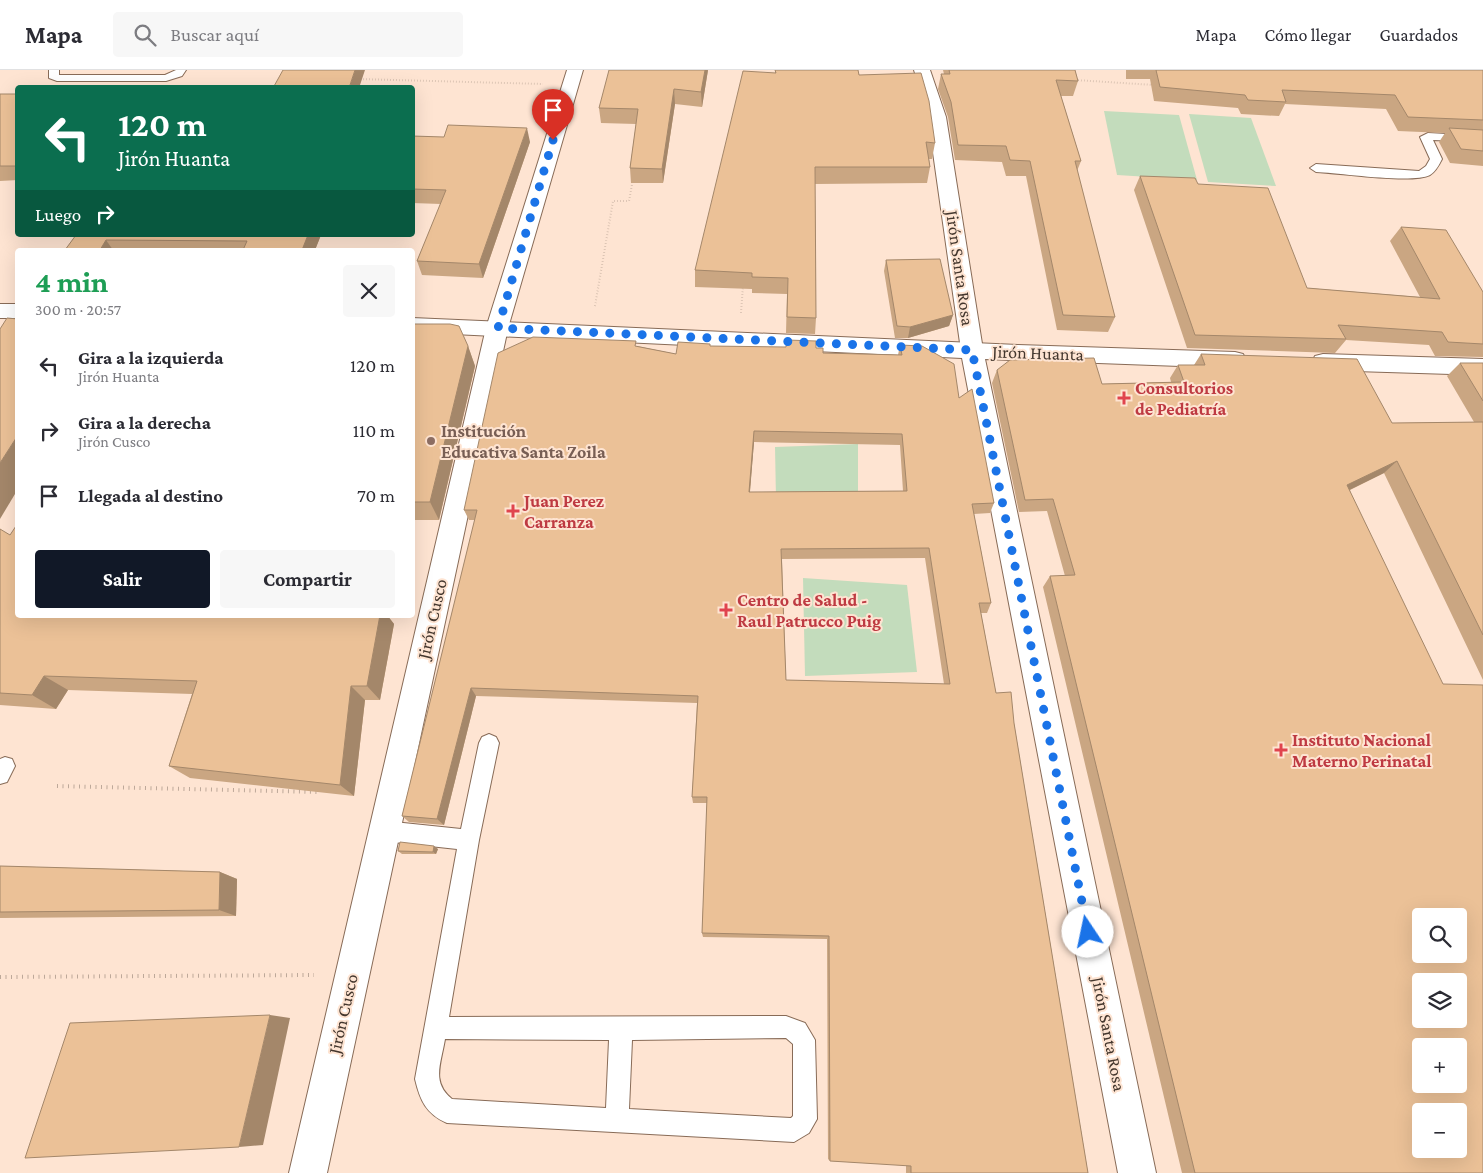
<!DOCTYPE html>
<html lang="es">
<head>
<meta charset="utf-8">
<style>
  :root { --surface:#fff; --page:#f7f7f7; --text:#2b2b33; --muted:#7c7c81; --line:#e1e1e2; --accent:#111827 }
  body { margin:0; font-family:"Crimson Pro",serif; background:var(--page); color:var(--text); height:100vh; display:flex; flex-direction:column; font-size:19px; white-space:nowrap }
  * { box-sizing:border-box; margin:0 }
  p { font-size:16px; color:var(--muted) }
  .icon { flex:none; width:28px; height:28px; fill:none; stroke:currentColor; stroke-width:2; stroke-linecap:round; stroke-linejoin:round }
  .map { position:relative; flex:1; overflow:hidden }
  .details { position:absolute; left:15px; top:178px; width:400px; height:370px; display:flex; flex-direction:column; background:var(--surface); border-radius:5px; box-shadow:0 5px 20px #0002 }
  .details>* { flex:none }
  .banner { position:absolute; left:15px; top:15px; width:400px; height:152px; border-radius:5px; box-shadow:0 5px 20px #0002; background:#0b6e4f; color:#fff; overflow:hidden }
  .tools { position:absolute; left:1412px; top:838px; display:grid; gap:10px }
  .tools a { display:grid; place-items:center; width:55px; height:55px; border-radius:5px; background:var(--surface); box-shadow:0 5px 20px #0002; font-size:25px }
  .pin { position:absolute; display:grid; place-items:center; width:42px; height:42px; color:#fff; margin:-51px -21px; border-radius:50% 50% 50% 0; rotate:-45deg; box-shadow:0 0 5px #0007 }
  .pin .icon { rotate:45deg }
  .me { position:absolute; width:55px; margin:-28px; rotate:349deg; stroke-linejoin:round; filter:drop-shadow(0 0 4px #0008) }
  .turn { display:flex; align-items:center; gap:18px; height:105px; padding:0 20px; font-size:22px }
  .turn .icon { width:65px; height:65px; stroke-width:2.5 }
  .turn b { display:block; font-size:35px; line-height:42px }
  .then { display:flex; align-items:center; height:48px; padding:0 20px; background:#0003; gap:10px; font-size:19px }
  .round { display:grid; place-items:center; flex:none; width:52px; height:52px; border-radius:5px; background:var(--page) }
  .summary { display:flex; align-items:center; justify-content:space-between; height:85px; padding:0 20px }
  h1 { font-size:30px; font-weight:700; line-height:38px; color:#1e9e55 }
  .button { display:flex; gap:10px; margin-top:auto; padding:10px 20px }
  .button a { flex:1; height:58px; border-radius:5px; background:var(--accent); color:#fff; font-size:20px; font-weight:700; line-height:58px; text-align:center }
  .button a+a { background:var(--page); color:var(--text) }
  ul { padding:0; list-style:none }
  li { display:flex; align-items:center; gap:15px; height:65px; padding:0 20px }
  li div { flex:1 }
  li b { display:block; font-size:19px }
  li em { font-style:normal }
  header { display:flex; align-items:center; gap:30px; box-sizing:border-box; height:70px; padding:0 25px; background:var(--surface); border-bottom:1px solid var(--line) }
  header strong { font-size:24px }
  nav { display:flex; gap:28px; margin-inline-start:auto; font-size:18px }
  .search { width:350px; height:45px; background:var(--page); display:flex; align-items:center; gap:12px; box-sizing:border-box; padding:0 18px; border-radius:5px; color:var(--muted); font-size:19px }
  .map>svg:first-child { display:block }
  .green { fill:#c3dcbc }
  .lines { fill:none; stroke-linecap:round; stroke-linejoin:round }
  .lane-casing { stroke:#886b57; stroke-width:2 }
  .street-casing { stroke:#886b57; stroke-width:2 }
  .secondary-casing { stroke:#886b57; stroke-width:2 }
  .path-far1 { stroke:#bda899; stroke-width:2; stroke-dasharray:0.5 2.5; stroke-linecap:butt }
  .path { stroke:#bda899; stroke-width:4; stroke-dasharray:1 4.5; stroke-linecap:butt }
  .lane { fill:#fff; fill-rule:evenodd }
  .street { fill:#fff; fill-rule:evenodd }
  .secondary { fill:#fff; fill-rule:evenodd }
  .wall { fill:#caa682; fill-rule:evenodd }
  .shaded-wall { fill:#a4876a }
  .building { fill:#ebc197; stroke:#a4876a; fill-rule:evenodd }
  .route { stroke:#1a73e8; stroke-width:9; stroke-dasharray:0 16.2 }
  .health-dot { fill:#e0444e; stroke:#fee4d2; stroke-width:2 }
  .education-dot { fill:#8d6e63; stroke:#fee4d2; stroke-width:2 }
  .labels { text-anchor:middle; stroke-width:4; stroke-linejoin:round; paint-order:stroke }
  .street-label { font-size:18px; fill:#44372e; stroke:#fee4d2 }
  .health-label { font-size:18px; font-weight:bold; fill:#be3a42; stroke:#fee4d2; text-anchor:start }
  .education-label { font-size:18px; font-weight:bold; fill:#785e54; stroke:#fee4d2; text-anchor:start }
</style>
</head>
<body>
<header>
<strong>Mapa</strong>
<div class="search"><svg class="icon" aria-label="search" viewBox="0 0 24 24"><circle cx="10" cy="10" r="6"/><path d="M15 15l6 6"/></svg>Buscar aquí</div>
<nav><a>Mapa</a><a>Cómo llegar</a><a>Guardados</a></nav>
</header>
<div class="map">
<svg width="1483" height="1103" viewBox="0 0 1483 1103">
  <rect width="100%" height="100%" fill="#fee4d2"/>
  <g class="green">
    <path d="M 1104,41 L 1179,45 L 1197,110 L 1117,105 Z"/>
    <path d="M 1189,44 L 1251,48 L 1276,116 L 1208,112 Z"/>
    <path d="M 858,374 L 858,425 L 776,429 L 775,377 Z"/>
    <path d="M 803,508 L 907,515 L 917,602 L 805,606 Z"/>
  </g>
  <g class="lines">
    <defs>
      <g id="lane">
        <path d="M 49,0 L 59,0 L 59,5 L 165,5 L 176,0 L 186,0 L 182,6 L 166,11 L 57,11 L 49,8 Z"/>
        <path d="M 1428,63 L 1483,66 L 1483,72 L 1433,70 L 1442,89 C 1439,95 1436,101 1430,105 C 1412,114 1340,103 1316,102 L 1310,98 L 1316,94 L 1419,101 L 1426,96 L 1430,89 L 1420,67 Z"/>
        <path d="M 489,664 L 496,667 L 499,673 L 479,770 L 449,947 L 786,946 L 805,953 L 815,970 L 817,1049 L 809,1063 L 794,1072 L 447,1053 C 426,1044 420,1030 415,1009 L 457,779 L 384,771 L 377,768 L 374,761 L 377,754 L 384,751 L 461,759 L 479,673 L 482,667 ZM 786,968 L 793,974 L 793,1046 L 791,1048 L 629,1039 L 632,970 ZM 445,969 L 609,970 L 606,1038 L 452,1029 C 431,1012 441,994 445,969 Z"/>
        <path d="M 5,687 L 12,689 L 15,696 L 7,712 L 0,714 L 0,689 Z"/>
      </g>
      <g id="street">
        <path d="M 567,0 L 583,0 L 508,258 L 327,1103 L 289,1103 L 486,258 Z"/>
        <path d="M 914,0 L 930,0 L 946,47 L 983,280 L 980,285 L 972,288 L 964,285 L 961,280 L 928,47 Z"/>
      </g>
      <g id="secondary">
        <rect x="0" y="234" width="18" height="14"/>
        <path d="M 412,248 L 1018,275 L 1235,282 L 1243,284 L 1246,290 L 1243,296 L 1235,298 L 985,289 L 1156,1103 L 1118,1103 L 962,288 L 412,262 Z"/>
        <path d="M 1323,284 L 1483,289 L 1483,305 L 1323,300 L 1315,298 L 1312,292 L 1315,286 Z"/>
      </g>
    </defs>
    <use href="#lane" class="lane-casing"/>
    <use href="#street" class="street-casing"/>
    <use href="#secondary" class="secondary-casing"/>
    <g class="path-far1">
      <path d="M 357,9 L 543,14"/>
      <path d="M 1075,10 L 1154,15"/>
      <path d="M 595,236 L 613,131 L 629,131 L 633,109"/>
      <path d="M 741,243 L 743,216"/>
    </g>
    <g class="path">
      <path d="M 57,716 L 319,722"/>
      <path d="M 0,907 L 314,905"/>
    </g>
    <use href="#lane" class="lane"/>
    <use href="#street" class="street"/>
    <use href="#secondary" class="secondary"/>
  </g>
  <g class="wall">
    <path d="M 708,0 L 702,37 L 675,34 L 663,113 L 631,113 L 630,98 L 636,54 L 601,53 L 599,38 Z"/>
    <path d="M 775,0 L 858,0 L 859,5 L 935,73 L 932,89 L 929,89 L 930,97 L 927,113 L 815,114 L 816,248 L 815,264 L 786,263 L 787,224 L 752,223 L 752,219 L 695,217 L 695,200 L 775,3 Z"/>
    <path d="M 943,0 L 1075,0 L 1078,11 L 1073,26 L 1061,26 L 1081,91 L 1077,101 L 1115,247 L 1108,262 L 1057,260 L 1026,106 L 1006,106 L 1002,92 L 955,90 L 948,47 L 938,19 L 941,4 L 944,4 Z"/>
    <path d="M 1126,0 L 1483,0 L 1483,96 L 1450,93 L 1439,72 L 1445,63 L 1398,61 L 1386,39 L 1285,34 L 1279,46 L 1241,44 L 1238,38 L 1154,31 L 1150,9 L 1126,9 Z"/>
    <path d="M 0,24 L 18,24 L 18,110 L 0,111 Z"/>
    <path d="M 412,66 L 530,72 L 483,208 L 422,205 L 417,191 L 441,134 L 412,133 Z"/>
    <path d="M 1140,106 L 1198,114 L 1307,218 L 1420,227 L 1390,171 L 1401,157 L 1483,222 L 1483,287 L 1435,286 L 1429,275 L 1346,270 L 1335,283 L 1187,278 L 1134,120 Z"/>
    <path d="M 76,165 L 321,165 L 315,180 L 65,180 Z"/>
    <path d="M 886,190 L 953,245 L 949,256 L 908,268 L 895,268 L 884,201 Z"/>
    <path d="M 412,254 L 468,276 L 475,296 L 439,450 L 412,450 Z"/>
    <path d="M 900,275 L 959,328 L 994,433 L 990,443 L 974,444 L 991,533 L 987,543 L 981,543 L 996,623 L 1014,653 L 1088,1103 L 906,1103 L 906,1095 L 830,1091 L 828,1089 L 827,869 L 703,867 L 702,863 L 707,733 L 693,733 L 692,727 L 697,633 L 476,626 L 444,755 L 409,752 L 402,746 L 475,450 L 469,450 L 464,440 L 637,276 L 676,284 L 710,276 L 816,278 L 823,283 L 898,285 ZM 754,372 L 900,375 L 903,421 L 750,422 ZM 925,488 L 944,614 L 786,610 L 782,489 Z"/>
    <path d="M 1201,284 L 1392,353 L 1474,352 L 1447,306 L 1460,293 L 1483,293 L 1483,610 L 1384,403 L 1350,420 L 1483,1103 L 1182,1103 L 1043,517 L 1050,506 L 1065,506 L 1047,441 L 1019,442 L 992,313 L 997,300 L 1102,314 L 1171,312 L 1170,308 L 1178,295 L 1194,295 Z"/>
    <path d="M 0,459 L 18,545 L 387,545 L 394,554 L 380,630 L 365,630 L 354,726 L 190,708 L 169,696 L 192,624 L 68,620 L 56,639 L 0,635 Z"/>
    <path d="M 438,779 L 436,784 L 402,784 L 398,781 Z"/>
    <path d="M 0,796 L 220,802 L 237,809 L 236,846 L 0,848 Z"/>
  </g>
  <g class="shaded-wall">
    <path d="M 355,0 L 365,0 L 359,18 L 349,18 Z"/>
    <path d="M 705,0 L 708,0 L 702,37 L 701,22 Z"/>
    <path d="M 674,19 L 675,34 L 663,113 L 662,99 Z"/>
    <path d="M 527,58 L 530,72 L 483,208 L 479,194 Z"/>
    <path d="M 308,165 L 321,165 L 315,180 L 302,180 Z"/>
    <path d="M 106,170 L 113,180 L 100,180 Z"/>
    <path d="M 953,245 L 949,256 L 908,268 L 910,257 Z"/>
    <path d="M 468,276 L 475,296 L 439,450 L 430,432 Z"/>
    <path d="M 754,361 L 754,372 L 749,432 L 749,422 Z"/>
    <path d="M 18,365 L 18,419 L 0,449 L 0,393 Z"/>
    <path d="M 1397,391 L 1384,403 L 1335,427 L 1347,415 Z"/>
    <path d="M 380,545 L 387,545 L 394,554 L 380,630 L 367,616 Z"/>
    <path d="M 44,606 L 68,620 L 56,639 L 32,625 Z"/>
    <path d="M 351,616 L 365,630 L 354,726 L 340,715 Z"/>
    <path d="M 471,618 L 476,626 L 444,755 L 437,749 Z"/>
    <path d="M 434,776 L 438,779 L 436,784 L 433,782 Z"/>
    <path d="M 220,802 L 237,809 L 236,846 L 219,840 Z"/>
    <path d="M 270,945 L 290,948 L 263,1075 L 239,1077 Z"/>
  </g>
  <g class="building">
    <path d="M 283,0 L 355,0 L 349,18 L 273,18 Z"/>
    <path d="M 609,0 L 705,0 L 701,22 L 674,19 L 662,99 L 630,98 L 638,39 L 599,38 Z"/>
    <path d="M 775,0 L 858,0 L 859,5 L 921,3 L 929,31 L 935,73 L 926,72 L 930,97 L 815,97 L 816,248 L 787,247 L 788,208 L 752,207 L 752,203 L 695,200 L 743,1 L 776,3 Z"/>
    <path d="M 949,0 L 1075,0 L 1078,11 L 1056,10 L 1081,91 L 1075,91 L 1115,247 L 1063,245 L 1030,91 L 1010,90 L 1006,76 L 958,75 L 951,32 L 941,4 L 950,4 Z"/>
    <path d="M 1156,0 L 1483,0 L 1483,50 L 1408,47 L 1395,25 L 1282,20 L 1286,32 L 1248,30 L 1245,25 L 1160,17 Z"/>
    <rect x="0" y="24" width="18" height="72"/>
    <path d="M 448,55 L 527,58 L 479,194 L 417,191 L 446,120 L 412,119 L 412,66 L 444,67 Z"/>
    <path d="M 1449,58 L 1483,60 L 1483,81 L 1461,79 Z"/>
    <path d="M 1140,106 L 1195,108 L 1198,114 L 1268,118 L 1307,218 L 1440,229 L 1401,157 L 1446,160 L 1483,222 L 1483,274 L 1448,272 L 1442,262 L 1338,255 L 1346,269 L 1195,265 Z"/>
    <path d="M 76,165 L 308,165 L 302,180 L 243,180 L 247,171 L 106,170 L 100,180 L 65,180 Z"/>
    <path d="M 940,189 L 953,245 L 910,257 L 897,256 L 886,190 Z"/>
    <path d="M 7,248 L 18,249 L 18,365 L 0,393 L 0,259 Z"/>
    <path d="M 412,254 L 450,254 L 459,256 L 468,276 L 430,432 L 412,432 Z"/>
    <path d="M 533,267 L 636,271 L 635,276 L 676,284 L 678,272 L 710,274 L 710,276 L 786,277 L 787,270 L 816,271 L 816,278 L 823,278 L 823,283 L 902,285 L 900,275 L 922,276 L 954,294 L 959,328 L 972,319 L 994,433 L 972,434 L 991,533 L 979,533 L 996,623 L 1011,622 L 1014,653 L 1088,1103 L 911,1103 L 911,1096 L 830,1091 L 829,866 L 702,863 L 707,727 L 692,727 L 698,626 L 471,618 L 437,749 L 402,746 L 477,440 L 464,440 L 498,283 ZM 754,361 L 902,364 L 907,421 L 749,422 ZM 929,478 L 950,614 L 786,610 L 781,479 Z"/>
    <path d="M 1201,284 L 1357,289 L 1392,353 L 1483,352 L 1483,565 L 1397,391 L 1347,415 L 1443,614 L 1483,615 L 1483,1103 L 1195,1103 L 1050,506 L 1075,505 L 1053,429 L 1025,430 L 997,300 L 1010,290 L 1094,288 L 1102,314 L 1184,312 L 1178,295 L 1205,295 ZM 1421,846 L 1459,846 L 1459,884 L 1421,884 ZM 1421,911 L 1459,911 L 1459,949 L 1421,949 ZM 1421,976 L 1459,976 L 1459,1014 L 1421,1014 ZM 1421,1041 L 1459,1041 L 1459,1079 L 1421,1079 Z"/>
    <path d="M 1460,293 L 1483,293 L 1483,331 Z"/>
    <path d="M 18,453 L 18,545 L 380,545 L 367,616 L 351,616 L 340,715 L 169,696 L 197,611 L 44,606 L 32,625 L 0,623 L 0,459 L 10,465 Z"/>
    <path d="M 400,772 L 434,776 L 433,782 L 398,781 Z"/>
    <path d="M 0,796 L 220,802 L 219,840 L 0,842 Z"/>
    <path d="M 270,945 L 239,1077 L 25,1088 L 70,953 Z"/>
  </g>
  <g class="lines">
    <path class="route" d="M 553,70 L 498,258 L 972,280 L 1088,862"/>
  </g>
  <g class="health-dot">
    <path d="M1121.5 320.5h5v5h5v5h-5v5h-5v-5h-5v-5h5z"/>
    <path d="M510.5 433.5h5v5h5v5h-5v5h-5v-5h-5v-5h5z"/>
    <path d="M723.5 532.5h5v5h5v5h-5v5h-5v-5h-5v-5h5z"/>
    <path d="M1278.5 672.5h5v5h5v5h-5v5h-5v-5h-5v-5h5z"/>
  </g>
  <circle class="education-dot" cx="431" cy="371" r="5"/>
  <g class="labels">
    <g class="street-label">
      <text transform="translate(960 198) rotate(82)" y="6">Jirón Santa Rosa</text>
      <text transform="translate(1038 283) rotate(2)" y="6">Jirón Huanta</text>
      <text transform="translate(432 549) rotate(-77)" y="6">Jirón Cusco</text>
      <text transform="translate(343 944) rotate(-77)" y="6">Jirón Cusco</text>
      <text transform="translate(1109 964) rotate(79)" y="6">Jirón Santa Rosa</text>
    </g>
    <g class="health-label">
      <text x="1135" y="324">Consultorios<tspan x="1135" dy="21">de Pediatría</tspan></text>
      <text x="524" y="437">Juan Perez<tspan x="524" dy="21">Carranza</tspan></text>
      <text x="737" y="536">Centro de Salud -<tspan x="737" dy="21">Raul Patrucco Puig</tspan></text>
      <text x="1292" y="676">Instituto Nacional<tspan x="1292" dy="21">Materno Perinatal</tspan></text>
    </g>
    <g class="education-label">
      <text x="441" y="367">Institución<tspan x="441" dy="21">Educativa Santa Zoila</tspan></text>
    </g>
  </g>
</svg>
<div class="tools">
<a><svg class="icon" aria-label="search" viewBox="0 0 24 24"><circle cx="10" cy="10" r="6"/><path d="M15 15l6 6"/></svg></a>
<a><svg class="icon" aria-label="layers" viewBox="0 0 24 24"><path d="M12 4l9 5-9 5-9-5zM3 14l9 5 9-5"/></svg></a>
<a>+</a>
<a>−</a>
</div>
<div class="pin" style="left:553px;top:70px;background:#d93025"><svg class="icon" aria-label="arrive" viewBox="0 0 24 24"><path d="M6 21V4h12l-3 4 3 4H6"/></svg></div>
<svg class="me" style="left:1088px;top:862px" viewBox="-20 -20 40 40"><circle r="19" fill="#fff"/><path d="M0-13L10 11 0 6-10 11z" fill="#1a73e8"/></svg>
<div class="banner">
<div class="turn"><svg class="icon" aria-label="left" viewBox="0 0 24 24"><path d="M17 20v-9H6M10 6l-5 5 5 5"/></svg><div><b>120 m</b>Jirón Huanta</div></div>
<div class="then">Luego<svg class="icon" aria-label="right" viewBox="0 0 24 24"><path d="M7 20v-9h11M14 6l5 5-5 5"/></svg></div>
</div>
<section class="details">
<div class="summary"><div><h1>4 min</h1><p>300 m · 20:57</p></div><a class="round"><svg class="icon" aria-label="close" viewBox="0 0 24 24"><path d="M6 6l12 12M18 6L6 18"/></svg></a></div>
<ul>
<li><svg class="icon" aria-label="left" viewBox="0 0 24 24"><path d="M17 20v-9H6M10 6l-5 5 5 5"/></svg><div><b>Gira a la izquierda</b><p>Jirón Huanta</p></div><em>120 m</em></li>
<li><svg class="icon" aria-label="right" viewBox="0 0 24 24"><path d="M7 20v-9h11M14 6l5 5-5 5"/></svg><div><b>Gira a la derecha</b><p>Jirón Cusco</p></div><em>110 m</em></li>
<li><svg class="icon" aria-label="arrive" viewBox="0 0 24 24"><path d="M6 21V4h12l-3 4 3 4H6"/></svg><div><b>Llegada al destino</b></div><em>70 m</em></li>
</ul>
<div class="button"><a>Salir</a><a>Compartir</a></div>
</section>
</div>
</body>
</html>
